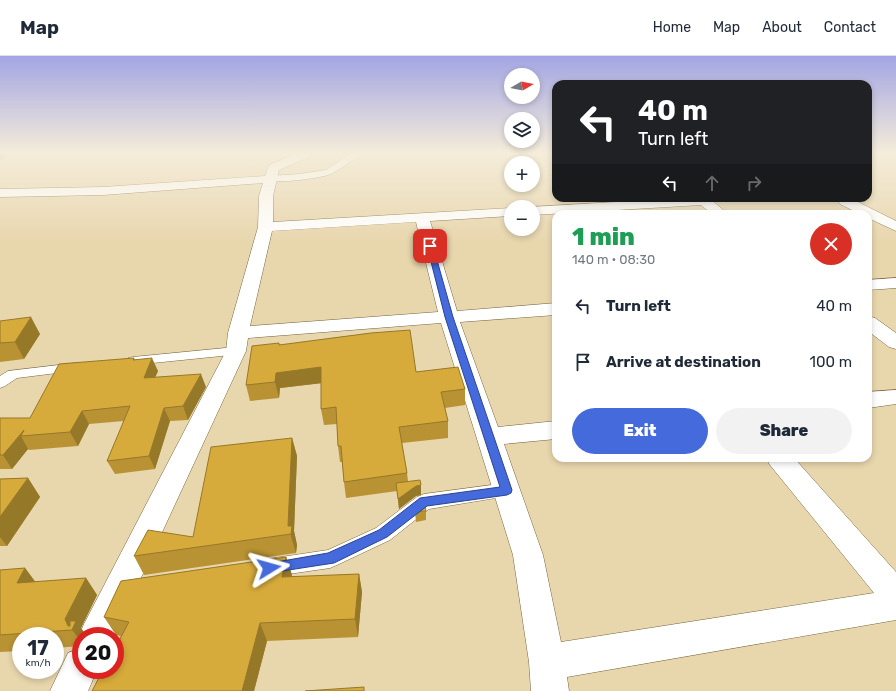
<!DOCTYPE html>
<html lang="en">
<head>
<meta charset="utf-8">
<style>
  :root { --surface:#fff; --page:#f2f2f3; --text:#1f2937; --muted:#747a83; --line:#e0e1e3; --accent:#446adc }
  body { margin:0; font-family:Rubik,sans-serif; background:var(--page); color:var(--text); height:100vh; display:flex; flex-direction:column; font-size:15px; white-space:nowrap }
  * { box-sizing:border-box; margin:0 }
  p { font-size:13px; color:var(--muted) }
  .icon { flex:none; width:22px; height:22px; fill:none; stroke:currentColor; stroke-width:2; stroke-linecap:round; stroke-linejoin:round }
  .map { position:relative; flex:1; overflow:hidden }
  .sheet { position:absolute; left:552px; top:154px; width:320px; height:252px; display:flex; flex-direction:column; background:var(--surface); border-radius:12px; box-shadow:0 2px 6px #0003 }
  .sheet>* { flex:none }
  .hud { position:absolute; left:552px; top:24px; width:320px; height:122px; border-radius:12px; box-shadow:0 2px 6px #0003; background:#202124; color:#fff; overflow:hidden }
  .needle { width:26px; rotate:80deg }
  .controls { position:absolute; left:504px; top:12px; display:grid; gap:8px }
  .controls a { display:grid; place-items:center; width:36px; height:36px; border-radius:50%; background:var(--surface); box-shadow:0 2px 6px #0003; font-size:20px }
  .speed { position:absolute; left:12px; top:571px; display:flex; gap:8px; font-size:20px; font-weight:700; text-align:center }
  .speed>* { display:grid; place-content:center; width:52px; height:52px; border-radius:50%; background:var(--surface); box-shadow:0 2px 6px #0003; line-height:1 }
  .speed small { font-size:10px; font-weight:400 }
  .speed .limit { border:6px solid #d22; background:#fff; color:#111 }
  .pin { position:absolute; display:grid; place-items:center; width:34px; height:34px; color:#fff; margin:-17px; border-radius:8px; box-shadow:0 2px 6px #0006 }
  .me { position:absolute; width:44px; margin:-22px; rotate:82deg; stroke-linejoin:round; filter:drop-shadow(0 0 3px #0008) }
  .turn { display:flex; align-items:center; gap:14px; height:84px; padding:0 20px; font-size:18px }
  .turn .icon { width:52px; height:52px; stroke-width:2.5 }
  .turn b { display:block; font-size:28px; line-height:34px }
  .lanes { display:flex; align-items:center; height:38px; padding:0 20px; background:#0003; justify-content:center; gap:20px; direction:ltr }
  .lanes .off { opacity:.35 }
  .round { display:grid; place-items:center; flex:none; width:42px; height:42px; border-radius:21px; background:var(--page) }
  .headline { display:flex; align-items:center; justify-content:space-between; height:68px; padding:0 20px }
  h1 { font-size:24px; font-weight:800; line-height:30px; color:#1e9e55 }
  .button { display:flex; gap:8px; margin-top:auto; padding:8px 20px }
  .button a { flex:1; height:46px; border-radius:24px; background:var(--accent); color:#fff; font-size:16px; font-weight:800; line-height:46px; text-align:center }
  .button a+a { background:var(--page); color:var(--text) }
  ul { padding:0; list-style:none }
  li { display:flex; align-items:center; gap:12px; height:56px; padding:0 20px }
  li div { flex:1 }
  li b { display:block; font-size:15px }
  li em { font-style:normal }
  header { display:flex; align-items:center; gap:24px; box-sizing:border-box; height:56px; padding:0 20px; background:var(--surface); border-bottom:1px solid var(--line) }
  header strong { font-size:19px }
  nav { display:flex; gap:22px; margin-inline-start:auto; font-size:14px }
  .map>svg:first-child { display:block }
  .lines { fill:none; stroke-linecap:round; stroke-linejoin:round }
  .service-casing { stroke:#776741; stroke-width:1 }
  .minor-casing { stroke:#776741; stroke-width:1 }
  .service { fill:#fff; fill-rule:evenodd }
  .minor { fill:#fff; fill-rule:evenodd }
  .wall { fill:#b99333 }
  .shaded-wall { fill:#967829 }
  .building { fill:#d7ab3b; stroke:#967829 }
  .route { fill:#446adc; stroke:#2c458f }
</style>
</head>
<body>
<header>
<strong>Map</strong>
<nav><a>Home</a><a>Map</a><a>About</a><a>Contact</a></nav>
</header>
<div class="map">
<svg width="896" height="635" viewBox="0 0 896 635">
  <rect width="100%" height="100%" fill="#e8d6ad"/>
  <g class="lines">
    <defs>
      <g id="service">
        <path d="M 350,98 L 360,98 C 352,105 341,113 331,118 C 322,122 271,129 265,123 L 269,120 L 299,118 L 326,114 Z"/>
        <path d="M 236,291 L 241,292 L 243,295 L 241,298 L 133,309 L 128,308 L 126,305 L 128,302 L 133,301 Z"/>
        <path d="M 76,307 L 81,308 L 83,311 L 81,314 L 17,322 L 5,330 L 0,332 L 0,320 L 8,315 Z"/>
        <path d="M 507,427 L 514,429 L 516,434 L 514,439 L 429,453 L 390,484 L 337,509 L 330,512 L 268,521 L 260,519 L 257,512 L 260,505 L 268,503 L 328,494 L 376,472 L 417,441 L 424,438 Z"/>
      </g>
      <g id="minor">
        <path d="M 296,98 L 312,98 L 311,100 L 279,114 L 273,140 L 273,166 L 511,152 L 511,160 L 430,165 L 457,255 L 556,247 L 556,259 L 460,266 L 498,371 L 556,365 L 556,383 L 504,388 L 543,499 L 561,586 L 874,537 L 770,409 L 766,402 L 794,402 L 896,516 L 896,564 L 567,621 L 569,635 L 531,635 L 529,606 L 513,499 L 441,267 L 248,282 L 246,295 L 114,580 L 81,580 L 81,585 L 79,580 L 84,568 L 226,295 L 228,277 L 258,171 L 259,140 L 263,127 L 103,139 L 0,141 L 0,133 L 103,131 L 265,120 L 269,109 ZM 416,166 L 438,256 L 250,270 L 272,175 Z"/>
        <path d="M 685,142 L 709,142 L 728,158 L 712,158 L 701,149 L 533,159 L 532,151 Z"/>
        <path d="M 841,142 L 850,142 L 896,165 L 896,175 L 868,162 L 868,158 L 860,158 L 840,148 L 838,145 Z"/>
        <path d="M 896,222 L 896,232 L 868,234 L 868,224 Z"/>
        <path d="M 868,260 L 875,262 L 896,277 L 896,293 L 889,291 L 868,275 Z"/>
        <path d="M 896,334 L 896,348 L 868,352 L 868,336 Z"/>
        <path d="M 81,592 L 81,614 L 97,614 L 88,635 L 50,635 L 68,597 Z"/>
      </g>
    </defs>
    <use href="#service" class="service-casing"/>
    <use href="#minor" class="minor-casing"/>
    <use href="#service" class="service"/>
    <use href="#minor" class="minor"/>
  </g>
  <g class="wall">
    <path d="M 0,265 L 40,278 L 24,303 L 0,306 Z"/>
    <path d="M 279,289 L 416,316 L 465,333 L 465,349 L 445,352 L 448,365 L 448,382 L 402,387 L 407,417 L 408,425 L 421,439 L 416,440 L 399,453 L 397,435 L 346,442 L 344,426 L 342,406 L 340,406 L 338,390 L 337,368 L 324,369 L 321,353 L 321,327 L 280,332 L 279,342 L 250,345 L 246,329 Z"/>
    <path d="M 134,302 L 135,304 L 158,315 L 155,321 L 206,331 L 188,364 L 170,365 L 155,413 L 115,418 L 107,405 L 124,365 L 89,368 L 78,390 L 29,394 L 28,393 L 12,413 L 0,413 L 0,362 L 30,362 Z"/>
    <path d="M 292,382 L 297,400 L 294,475 L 297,489 L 296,497 L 144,519 L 134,500 L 193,481 Z"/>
    <path d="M 28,422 L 40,441 L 7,490 L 0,490 L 0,423 Z"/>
    <path d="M 426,455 L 426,464 L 416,466 L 415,456 Z"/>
    <path d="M 286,501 L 292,519 L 291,521 L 359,518 L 362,536 L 358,581 L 267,585 L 254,635 L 92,635 L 121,580 L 116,579 L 104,561 Z"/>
    <path d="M 25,512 L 35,526 L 86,522 L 97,539 L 81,572 L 81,590 L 55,592 L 55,580 L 21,580 L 21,595 L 0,596 L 0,514 Z"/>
  </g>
  <g class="shaded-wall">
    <path d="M 0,98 L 8,98 L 0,104 Z"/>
    <path d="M 31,261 L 40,278 L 24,303 L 15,286 Z"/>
    <path d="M 152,302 L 158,315 L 149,336 L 144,322 Z"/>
    <path d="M 321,311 L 323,327 L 280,332 L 279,342 L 275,326 L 276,317 Z"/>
    <path d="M 201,318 L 206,331 L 188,364 L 183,350 Z"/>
    <path d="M 164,352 L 170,365 L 155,413 L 149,400 Z"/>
    <path d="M 82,355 L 89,368 L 78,390 L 70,376 Z"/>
    <path d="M 24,374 L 21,380 L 28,393 L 12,413 L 3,399 Z"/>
    <path d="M 292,382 L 297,400 L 294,475 L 297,489 L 296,497 L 288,470 Z"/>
    <path d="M 28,422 L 40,441 L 7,490 L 0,481 L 0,461 Z"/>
    <path d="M 421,429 L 421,439 L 416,440 L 399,453 L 398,443 L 416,430 Z"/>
    <path d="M 286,501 L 292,519 L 288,540 L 282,521 Z"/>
    <path d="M 25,512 L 37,528 L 17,527 Z"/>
    <path d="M 359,518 L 362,536 L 358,581 L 355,563 Z"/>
    <path d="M 86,522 L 97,539 L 81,572 L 87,580 L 81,580 L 81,585 L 72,574 L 68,570 L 65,563 Z"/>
    <path d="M 260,567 L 267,585 L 254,635 L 242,635 Z"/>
  </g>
  <g class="building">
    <path d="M 31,261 L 15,286 L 0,287 L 0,265 Z"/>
    <path d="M 410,274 L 416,316 L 458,311 L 465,333 L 441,336 L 448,365 L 399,371 L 407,417 L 344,426 L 341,390 L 338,390 L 336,351 L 321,353 L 321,311 L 276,317 L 275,326 L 246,329 L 252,290 L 279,287 L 279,289 L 371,277 Z"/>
    <path d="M 134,302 L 133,304 L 152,302 L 144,322 L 201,318 L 183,350 L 164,352 L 149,400 L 107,405 L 130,350 L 82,355 L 70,376 L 21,380 L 24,374 L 3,399 L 0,399 L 0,362 L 30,362 L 59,308 Z"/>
    <path d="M 292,382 L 288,470 L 292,470 L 291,478 L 134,500 L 148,474 L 193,481 L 211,391 Z"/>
    <path d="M 28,422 L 0,461 L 0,423 Z"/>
    <path d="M 420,424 L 421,429 L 416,430 L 398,443 L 396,427 Z"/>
    <path d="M 425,449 L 426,455 L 415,456 Z"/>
    <path d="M 286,501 L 282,521 L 359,518 L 355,563 L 260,567 L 242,635 L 92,635 L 103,614 L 115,614 L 115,592 L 129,566 L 104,561 L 121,525 Z"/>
    <path d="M 25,512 L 17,527 L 86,522 L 65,563 L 68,570 L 70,570 L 70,565 L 76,565 L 72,574 L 0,579 L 0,514 Z"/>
    <path d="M 364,631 L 364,635 L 305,635 Z"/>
  </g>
  <linearGradient id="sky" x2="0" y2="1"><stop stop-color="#a3a5e3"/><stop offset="0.52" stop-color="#f5edda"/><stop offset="1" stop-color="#f5edda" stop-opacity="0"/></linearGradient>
  <rect width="896" height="187" fill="url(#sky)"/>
  <path class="route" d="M 430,188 L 433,190 L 453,261 L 512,434 L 511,437 L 507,439 L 427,450 L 387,481 L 334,507 L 269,517 L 265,516 L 263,512 L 265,508 L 328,497 L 379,474 L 420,442 L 500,431 L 445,261 L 427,190 Z"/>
</svg>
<div class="controls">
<a><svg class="needle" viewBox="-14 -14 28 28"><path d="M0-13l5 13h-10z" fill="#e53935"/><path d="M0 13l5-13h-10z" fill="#747a83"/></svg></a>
<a><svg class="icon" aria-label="layers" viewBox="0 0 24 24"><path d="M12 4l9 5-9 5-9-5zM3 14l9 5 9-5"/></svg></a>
<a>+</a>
<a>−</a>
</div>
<div class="speed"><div>17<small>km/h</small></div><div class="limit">20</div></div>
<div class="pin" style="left:430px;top:190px;background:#d93025"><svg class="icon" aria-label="arrive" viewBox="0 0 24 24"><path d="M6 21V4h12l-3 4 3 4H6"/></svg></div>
<svg class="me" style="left:269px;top:512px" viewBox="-20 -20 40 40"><path d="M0-17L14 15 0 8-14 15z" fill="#446adc" stroke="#fff" stroke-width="4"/></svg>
<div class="hud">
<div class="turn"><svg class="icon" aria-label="left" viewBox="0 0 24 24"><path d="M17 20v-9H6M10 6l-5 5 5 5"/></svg><div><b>40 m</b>Turn left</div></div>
<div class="lanes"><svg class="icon" aria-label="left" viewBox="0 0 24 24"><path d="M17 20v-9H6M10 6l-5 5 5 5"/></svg><svg class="icon off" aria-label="ahead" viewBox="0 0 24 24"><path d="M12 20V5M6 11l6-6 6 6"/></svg><svg class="icon off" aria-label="right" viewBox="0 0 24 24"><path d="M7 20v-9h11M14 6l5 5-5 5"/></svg></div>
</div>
<section class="sheet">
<div class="headline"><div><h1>1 min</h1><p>140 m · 08:30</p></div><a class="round" style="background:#d93025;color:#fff"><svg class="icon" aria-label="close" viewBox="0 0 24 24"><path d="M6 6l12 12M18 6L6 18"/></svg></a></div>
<ul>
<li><svg class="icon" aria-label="left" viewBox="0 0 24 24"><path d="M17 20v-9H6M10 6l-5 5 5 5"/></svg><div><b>Turn left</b></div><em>40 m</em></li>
<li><svg class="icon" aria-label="arrive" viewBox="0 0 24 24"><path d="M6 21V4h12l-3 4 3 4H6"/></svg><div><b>Arrive at destination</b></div><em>100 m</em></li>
</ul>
<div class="button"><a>Exit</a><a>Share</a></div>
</section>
</div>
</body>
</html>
